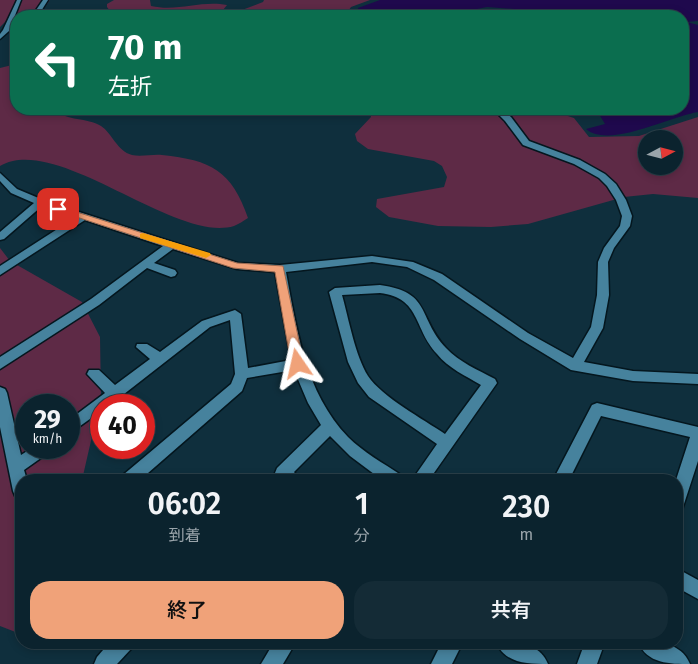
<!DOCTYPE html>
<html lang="ja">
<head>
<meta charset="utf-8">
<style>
  :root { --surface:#0b232e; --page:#142b36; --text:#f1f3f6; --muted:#9aa4aa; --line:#2b404a; --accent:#f0a279 }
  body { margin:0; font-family:"Fira Sans","Noto Sans JP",sans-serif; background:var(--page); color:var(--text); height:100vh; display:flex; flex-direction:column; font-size:19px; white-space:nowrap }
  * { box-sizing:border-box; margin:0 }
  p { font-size:16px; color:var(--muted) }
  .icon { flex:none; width:28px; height:28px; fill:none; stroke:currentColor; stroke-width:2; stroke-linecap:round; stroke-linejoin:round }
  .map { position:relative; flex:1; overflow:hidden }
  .side { position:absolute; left:15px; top:474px; width:668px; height:175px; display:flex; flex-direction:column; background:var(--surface); border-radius:20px; box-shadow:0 2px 8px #0003,0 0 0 1px var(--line) }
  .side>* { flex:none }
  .hud { position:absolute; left:10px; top:10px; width:679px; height:105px; border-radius:20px; box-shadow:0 2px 8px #0003,0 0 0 1px var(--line); background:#0b6e4f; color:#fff; overflow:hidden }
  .needle { width:32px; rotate:83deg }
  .buttons { position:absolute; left:638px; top:130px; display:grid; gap:10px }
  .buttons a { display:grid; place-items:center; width:45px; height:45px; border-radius:50%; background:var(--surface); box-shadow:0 2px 8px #0003,0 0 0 1px var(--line); font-size:25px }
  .speed { position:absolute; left:15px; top:394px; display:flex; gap:10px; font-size:25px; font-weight:700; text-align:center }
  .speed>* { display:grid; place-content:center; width:65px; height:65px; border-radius:50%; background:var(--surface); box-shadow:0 2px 8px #0003,0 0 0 1px var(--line); line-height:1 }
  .speed small { font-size:12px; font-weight:400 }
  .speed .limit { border:8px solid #d22; background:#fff; color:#111 }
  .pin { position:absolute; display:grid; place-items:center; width:42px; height:42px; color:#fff; margin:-21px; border-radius:10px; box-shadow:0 2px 8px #0006 }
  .me { position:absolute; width:55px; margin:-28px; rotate:349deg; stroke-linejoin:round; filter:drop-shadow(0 0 4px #0008) }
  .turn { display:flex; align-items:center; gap:18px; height:105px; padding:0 15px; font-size:22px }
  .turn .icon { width:65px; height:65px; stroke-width:2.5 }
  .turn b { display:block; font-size:35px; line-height:42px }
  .eta { display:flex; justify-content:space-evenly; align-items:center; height:85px; text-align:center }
  .eta b { font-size:30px; font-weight:600; line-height:35px }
  .action { display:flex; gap:10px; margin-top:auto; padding:10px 15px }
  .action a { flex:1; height:58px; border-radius:20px; background:var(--accent); color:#111; font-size:20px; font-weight:600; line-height:58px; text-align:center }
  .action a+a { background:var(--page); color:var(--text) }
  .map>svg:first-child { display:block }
  .green { fill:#5e2a46; fill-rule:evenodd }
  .water { fill:#1f094d }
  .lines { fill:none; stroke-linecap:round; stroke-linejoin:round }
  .minor-casing { stroke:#04161e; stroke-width:3 }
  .minor { fill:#46829d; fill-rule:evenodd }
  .route { fill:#f0a279; stroke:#9c694f }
  .slow { fill:#f59e0b }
</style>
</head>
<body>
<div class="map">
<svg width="698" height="664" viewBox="0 0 698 664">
  <rect width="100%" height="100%" fill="#0f2f3d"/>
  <g class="green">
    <path d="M 0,0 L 50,0 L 40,14 L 57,14 L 55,16 L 16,16 L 16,20 L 7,20 L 0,27 Z"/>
    <path d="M 114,0 L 150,0 L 151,6 C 178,12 201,0 227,5 L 223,10 L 242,10 L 263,2 L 264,0 L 370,0 L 351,7 L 346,14 L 348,16 L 125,16 L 110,11 L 107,7 L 107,4 Z"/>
    <path d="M 487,9 L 524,11 L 530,15 L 461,16 L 468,12 Z"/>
    <path d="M 16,64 L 16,109 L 55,109 C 67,122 87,117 101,126 C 112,133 117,151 132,155 C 141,157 153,154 162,155 C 211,160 232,171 248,218 C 243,221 239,224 234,226 C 175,244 57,133 0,166 L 0,68 Z"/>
    <path d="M 370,109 L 546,109 L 574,118 L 589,137 L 639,136 L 698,117 L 698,198 L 653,194 L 624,197 L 528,224 L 491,227 L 438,226 L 389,217 L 376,207 L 377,199 L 444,187 L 447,177 L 442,166 L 434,161 L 368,149 L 357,141 L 355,134 L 371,117 ZM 646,139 L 674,139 L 674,166 L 646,166 Z"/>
    <path d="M 0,248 L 10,261 L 82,302 L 100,337 L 101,397 L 82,480 L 21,480 L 21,631 L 18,633 L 0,626 ZM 26,405 L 69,405 L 69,448 L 26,448 Z"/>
  </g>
  <path class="water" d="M 380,0 L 698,0 L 698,21 L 687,22 L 698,25 L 698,112 C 671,116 609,149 586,129 L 605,124 L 599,114 L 551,109 L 682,109 L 682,16 L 532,16 L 534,13 L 528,10 L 487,7 L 442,16 L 355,16 L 359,12 L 358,8 Z"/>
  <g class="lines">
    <defs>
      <g id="minor">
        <path d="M 17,0 L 21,0 L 9,31 L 0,39 L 0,34 L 3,30 Z"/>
        <path d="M 43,0 L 48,0 L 38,16 L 32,16 Z"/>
        <path d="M 493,109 L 501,109 L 511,117 L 529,141 L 580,160 L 605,174 L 616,184 L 626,200 L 632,216 L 630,226 L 614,248 L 608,262 L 609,295 L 603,328 L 584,362 L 633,371 L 698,374 L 698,384 L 633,381 L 571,370 L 520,339 L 434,280 L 407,267 L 372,262 L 286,272 C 297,331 305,392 348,437 C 363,452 383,463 401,475 L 403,480 L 382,480 L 350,456 L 330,436 L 294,472 L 300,480 L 280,480 L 275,473 L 277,468 L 321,425 L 308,403 L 294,370 L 247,378 L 242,391 L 140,480 L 121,480 L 123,475 L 231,384 L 235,374 L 230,320 L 210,327 L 110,405 L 101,405 L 101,411 L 69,434 L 69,420 L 105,393 L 87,374 L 89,370 L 99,370 L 115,385 L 150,359 L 136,347 L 137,344 L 147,344 L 160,352 L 202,321 L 235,310 L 241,314 L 248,368 L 291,360 L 275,272 L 237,269 L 173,249 L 154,263 L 175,270 L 177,273 L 175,276 L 171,277 L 147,268 L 99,305 L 0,369 L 0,357 L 91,299 L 163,246 L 85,220 L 0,275 L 0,266 L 76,217 L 42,206 L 4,239 L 0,240 L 0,232 L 34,203 L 11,193 L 0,181 L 0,173 L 17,189 L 48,202 L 238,263 L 280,265 L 372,256 L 413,262 L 442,274 L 528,333 L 573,358 L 591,327 L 597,295 L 598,262 L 604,248 L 620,226 L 622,216 L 616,200 L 607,186 L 599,178 L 574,164 L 523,145 L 505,121 Z"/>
        <path d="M 380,285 C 432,292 417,317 446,348 C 459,362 478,370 495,379 L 497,383 L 429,480 L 412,480 L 437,444 L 369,397 L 358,383 L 348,362 L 329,292 L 335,288 ZM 380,293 C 421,298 413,328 437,354 C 448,368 466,376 481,385 L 445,434 C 423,419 382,397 368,376 C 355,355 349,320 342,295 Z"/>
        <path d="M 0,387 L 5,389 L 7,393 L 21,455 L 32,448 L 51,448 L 48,453 L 24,470 L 27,480 L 21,480 L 21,498 L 15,496 L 13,491 L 0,427 Z"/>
        <path d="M 597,403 L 698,427 L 698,461 L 682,510 L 676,513 L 676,480 L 690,437 L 601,416 L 569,480 L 553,480 L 592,405 Z"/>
        <path d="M 676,568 L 698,580 L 698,599 L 676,587 Z"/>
        <path d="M 110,642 L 134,642 L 131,649 L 117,664 L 94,664 L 97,657 Z"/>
        <path d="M 274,642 L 296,642 L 283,664 L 261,664 Z"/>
        <path d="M 442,642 L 463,642 L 452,664 L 431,664 Z"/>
        <path d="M 496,642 C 516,642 539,642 548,664 C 528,664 505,664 496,642 Z"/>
        <path d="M 585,642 L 605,642 L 597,664 L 577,664 Z"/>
        <path d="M 638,642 C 658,642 681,642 690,664 C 670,664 647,664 638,642 Z"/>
      </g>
    </defs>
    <use href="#minor" class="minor-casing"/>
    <use href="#minor" class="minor"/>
  </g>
  <path class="route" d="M 55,207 L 61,207 L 237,263 L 283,266 L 304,364 L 302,367 L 293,367 L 291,364 L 275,272 L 233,268 L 55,210 Z"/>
  <path class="slow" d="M 143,233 L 210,253 L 211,255 L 206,258 L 140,238 L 140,234 Z"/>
</svg>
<div class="buttons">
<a><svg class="needle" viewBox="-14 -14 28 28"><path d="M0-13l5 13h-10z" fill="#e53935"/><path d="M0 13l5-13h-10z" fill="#9aa4aa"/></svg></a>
</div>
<div class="speed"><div>29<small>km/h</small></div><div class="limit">40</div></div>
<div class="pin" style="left:58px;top:209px;background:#d93025"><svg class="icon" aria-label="arrive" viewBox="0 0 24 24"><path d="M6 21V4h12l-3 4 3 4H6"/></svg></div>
<svg class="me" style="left:298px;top:364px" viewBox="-20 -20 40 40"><path d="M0-17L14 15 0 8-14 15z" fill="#f0a279" stroke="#fff" stroke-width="4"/></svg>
<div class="hud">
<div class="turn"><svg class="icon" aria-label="left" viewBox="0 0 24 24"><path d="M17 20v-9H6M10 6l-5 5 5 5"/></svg><div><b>70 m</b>左折</div></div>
</div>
<section class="side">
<div class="eta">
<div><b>06:02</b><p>到着</p></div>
<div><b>1</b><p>分</p></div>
<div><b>230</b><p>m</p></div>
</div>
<div class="action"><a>終了</a><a>共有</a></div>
</section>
</div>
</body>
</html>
